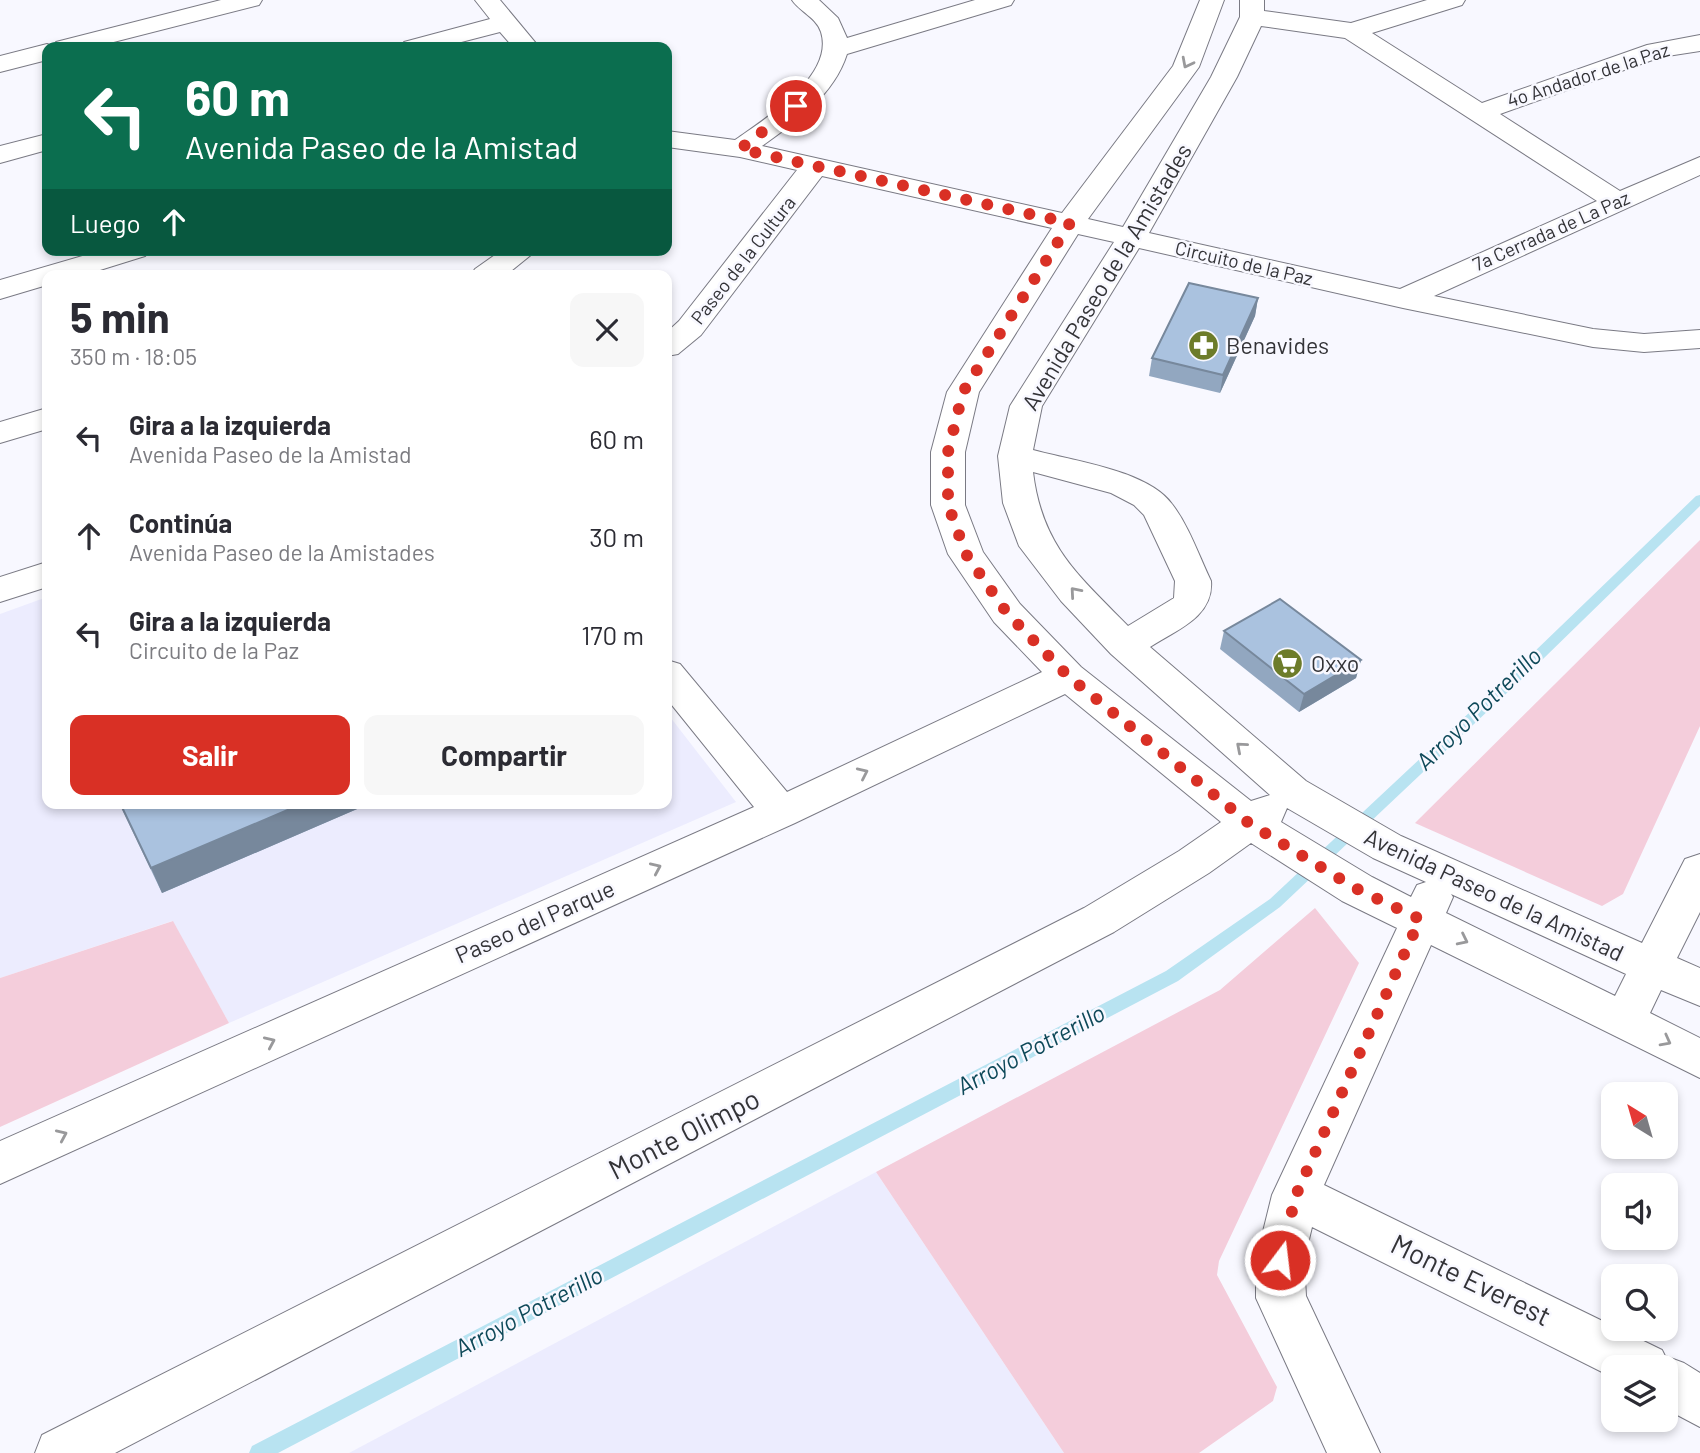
<!DOCTYPE html>
<html lang="es">
<head>
<meta charset="utf-8">
<style>
  :root { --surface:#fff; --page:#f7f7f7; --text:#2b2b33; --muted:#7c7c81; --accent:#d93025 }
  body { margin:0; font-family:Barlow,sans-serif; background:var(--page); color:var(--text); height:100vh; display:flex; flex-direction:column; font-size:26px; white-space:nowrap }
  * { box-sizing:border-box; margin:0 }
  p { font-size:23px; color:var(--muted) }
  .icon { flex:none; width:38px; height:38px; fill:none; stroke:currentColor; stroke-width:2; stroke-linecap:round; stroke-linejoin:round }
  .map { position:relative; flex:1; overflow:hidden }
  .sheet { position:absolute; left:42px; top:270px; width:630px; height:539px; display:flex; flex-direction:column; background:var(--surface); border-radius:14px; box-shadow:0 4px 10px #0003 }
  .sheet>* { flex:none }
  .hud { position:absolute; left:42px; top:42px; width:630px; height:214px; border-radius:14px; box-shadow:0 4px 10px #0003; background:#0b6e4f; color:#fff; overflow:hidden }
  .needle { width:46px; rotate:323deg }
  .controls { position:absolute; left:1601px; top:1082px; display:grid; gap:14px }
  .controls a { display:grid; place-items:center; width:77px; height:77px; border-radius:14px; background:var(--surface); box-shadow:0 4px 10px #0003; font-size:35px }
  .pin { position:absolute; display:grid; place-items:center; width:60px; height:60px; color:#fff; margin:-30px; border:4px solid #fff; border-radius:50%; box-shadow:0 2px 7px #0007 }
  .me { position:absolute; width:77px; margin:-38px; rotate:15deg; stroke-linejoin:round; filter:drop-shadow(0 0 5px #0008) }
  .turn { display:flex; align-items:center; gap:24px; height:147px; padding:0 28px; font-size:32px }
  .turn .icon { width:91px; height:91px; stroke-width:2.5 }
  .turn b { display:block; font-size:49px; line-height:60px }
  .then { display:flex; align-items:center; height:66px; padding:0 28px; background:#0003; gap:14px; font-size:26px }
  .round { display:grid; place-items:center; flex:none; width:74px; height:74px; border-radius:14px; background:var(--page) }
  .summary { display:flex; align-items:center; justify-content:space-between; height:119px; padding:0 28px }
  h1 { font-size:42px; font-weight:700; line-height:52px }
  .action { display:flex; gap:14px; margin-top:auto; padding:14px 28px }
  .action a { flex:1; height:80px; border-radius:14px; background:var(--accent); color:#fff; font-size:28px; font-weight:700; line-height:80px; text-align:center }
  .action a+a { background:var(--page); color:var(--text) }
  ul { padding:0; list-style:none }
  li { display:flex; align-items:center; gap:21px; height:98px; padding:0 28px }
  li div { flex:1 }
  li b { display:block; font-size:26px }
  li em { font-style:normal }
  .map>svg:first-child { display:block }
  .built { fill:#ececfe }
  .green { fill:#f4cddb }
  .lines { fill:none; stroke-linecap:round; stroke-linejoin:round }
  .stream { fill:#b8e3f1; fill-rule:evenodd }
  .minor-casing { stroke:#7a7a84; stroke-width:2 }
  .minor { fill:#fff; fill-rule:evenodd }
  .wall { fill:#92a7c0 }
  .shaded-wall { fill:#77889c }
  .building { fill:#aac2df; stroke:#77889c; stroke-width:2 }
  .oneway { stroke:#99999b }
  .route { stroke:#d93025; stroke-width:12; stroke-dasharray:0 21.6 }
  .labels { text-anchor:middle; stroke-width:5; stroke-linejoin:round; paint-order:stroke }
  .far-street-label { font-size:19px; fill:#333337; stroke:#f8f8ff }
  .street-label { font-size:23px; fill:#333337; stroke:#f8f8ff }
  .poi-label { font-size:23px; fill:#333337; stroke:#f8f8ff; text-anchor:start }
  .water-label { font-size:24px; font-style:italic; fill:#0e4959; stroke:#f8f8ff }
  .near-street-label { font-size:28px; fill:#333337; stroke:#f8f8ff }
</style>
</head>
<body>
<div class="map">
<svg width="1700" height="1453" viewBox="0 0 1700 1453">
  <rect width="100%" height="100%" fill="#f8f8ff"/>
  <g class="built">
    <path d="M 47,597 L 47,803 L 667,803 L 667,713 L 736,802 L 229,1023 L 172,921 L 0,978 L 0,614 Z"/>
    <path d="M 876,1172 L 1064,1453 L 349,1453 Z"/>
  </g>
  <g class="green">
    <path d="M 1700,540 L 1700,726 L 1623,894 L 1602,906 L 1415,823 Z"/>
    <path d="M 1315,908 L 1359,963 L 1219,1261 L 1217,1275 L 1277,1387 L 1273,1401 L 1199,1453 L 1064,1453 L 876,1172 L 1220,990 Z"/>
    <path d="M 173,921 L 229,1023 L 0,1127 L 0,978 Z"/>
  </g>
  <g class="lines">
    <path class="stream" d="M 1700,495 L 1700,506 L 1543,659 L 1280,907 L 1178,981 L 278,1453 L 249,1453 L 252,1446 L 1166,971 L 1270,899 L 1533,653 L 1696,496 Z"/>
    <defs>
      <g id="minor">
        <path d="M 221,0 L 262,0 L 259,5 L 94,47 L 47,47 L 47,60 L 0,72 L 0,56 L 47,44 L 53,46 L 56,42 Z"/>
        <path d="M 475,0 L 500,0 L 539,47 L 513,47 L 500,32 L 442,47 L 400,47 L 404,42 L 490,19 Z"/>
        <path d="M 792,0 L 819,0 L 838,18 L 847,38 L 975,0 L 1014,0 L 1011,5 L 847,54 C 834,95 796,122 762,146 L 1062,213 L 1173,66 L 1200,0 L 1224,0 L 1199,67 L 1088,219 L 1123,227 L 1211,77 L 1240,17 L 1240,0 L 1264,0 L 1264,11 L 1351,23 L 1427,0 L 1465,0 L 1462,5 L 1372,33 L 1482,103 L 1647,45 L 1700,35 L 1700,51 L 1661,57 L 1500,114 L 1620,191 L 1700,157 L 1700,175 L 1434,296 L 1593,329 L 1644,334 L 1700,330 L 1700,348 L 1644,352 L 1593,347 L 1403,308 L 1139,248 L 1042,406 L 1033,450 C 1073,461 1147,470 1172,504 C 1189,526 1199,556 1211,581 C 1214,617 1176,630 1150,647 L 1306,781 L 1401,836 L 1642,943 L 1685,859 L 1700,854 L 1700,912 L 1677,958 L 1700,968 L 1700,1006 L 1661,990 L 1650,1013 L 1700,1038 L 1700,1078 L 1431,945 L 1324,1185 L 1662,1350 L 1665,1356 L 1684,1363 L 1700,1373 L 1700,1427 L 1666,1409 L 1666,1367 L 1614,1367 L 1614,1378 L 1312,1227 L 1304,1260 L 1306,1296 L 1380,1453 L 1327,1453 L 1256,1298 L 1256,1260 L 1272,1195 L 1397,928 L 1342,901 L 1251,843 L 1209,873 L 1114,932 L 115,1453 L 35,1453 L 42,1435 L 1084,908 L 1179,851 L 1221,822 L 1065,694 L 795,823 L 0,1184 L 0,1141 L 754,807 L 667,699 L 667,660 L 680,664 L 787,792 L 1042,672 L 994,622 L 948,554 L 931,505 L 931,452 L 947,392 L 1052,228 L 822,176 L 701,335 L 678,354 L 667,356 L 667,332 L 679,321 L 797,170 L 740,157 L 667,147 L 667,131 L 735,140 C 765,119 835,76 821,32 C 817,18 799,11 792,0 ZM 1261,26 L 1345,38 L 1597,201 L 1400,289 L 1149,233 L 1237,77 ZM 1078,234 L 1114,242 L 1010,406 L 998,456 L 1003,503 L 1019,546 L 1061,601 L 1111,654 L 1270,795 L 1251,801 L 1081,667 L 1020,604 L 983,552 L 965,505 L 965,452 L 979,392 ZM 1033,472 L 1111,493 L 1134,505 L 1144,515 L 1175,581 L 1174,598 L 1128,626 C 1078,575 1042,546 1033,472 ZM 1287,808 L 1373,858 L 1426,882 L 1417,885 L 1411,897 L 1372,877 L 1281,822 ZM 1451,894 L 1626,974 L 1615,996 L 1446,913 L 1453,897 Z"/>
        <path d="M 47,134 L 47,150 L 0,163 L 0,146 Z"/>
        <path d="M 103,250 L 150,250 L 145,256 L 84,275 L 47,275 L 47,285 L 0,299 L 0,280 Z"/>
        <path d="M 502,250 L 537,250 L 506,275 L 471,275 L 475,269 Z"/>
        <path d="M 47,408 L 47,429 L 0,443 L 0,422 Z"/>
        <path d="M 47,562 L 47,587 L 0,602 L 0,577 Z"/>
      </g>
    </defs>
    <use href="#minor" class="minor-casing"/>
    <use href="#minor" class="minor"/>
  </g>
  <g class="wall">
    <path d="M 1258,298 L 1255,316 L 1220,393 L 1149,376 L 1152,358 Z"/>
    <path d="M 1224,631 L 1361,660 L 1356,678 L 1299,712 L 1220,649 Z"/>
    <path d="M 119,803 L 371,803 L 162,893 Z"/>
  </g>
  <g class="shaded-wall">
    <path d="M 1258,298 L 1255,316 L 1220,393 L 1223,375 Z"/>
    <path d="M 1361,660 L 1356,678 L 1299,712 L 1304,694 Z"/>
    <path d="M 304,803 L 371,803 L 162,893 L 151,868 Z"/>
  </g>
  <g class="building">
    <path d="M 1189,283 L 1258,298 L 1223,375 L 1152,358 Z"/>
    <path d="M 1280,599 L 1361,660 L 1304,694 L 1224,631 Z"/>
    <path d="M 120,803 L 304,803 L 151,868 Z"/>
  </g>
  <defs><path id="oneway-chevron" d="M-2-3.5L2.5 0L-2 3.5" fill="none" stroke-width="1.6" stroke-linecap="round" stroke-linejoin="round" transform="scale(1.75)"/></defs>
  <g class="oneway">
    <use href="#oneway-chevron" transform="translate(1187 63) rotate(117)"/>
    <use href="#oneway-chevron" transform="translate(1075 592) rotate(-131)"/>
    <use href="#oneway-chevron" transform="translate(1241 747) rotate(-139)"/>
    <use href="#oneway-chevron" transform="translate(863 773) rotate(-25)"/>
    <use href="#oneway-chevron" transform="translate(656 868) rotate(-24)"/>
    <use href="#oneway-chevron" transform="translate(1463 940) rotate(26)"/>
    <use href="#oneway-chevron" transform="translate(1666 1041) rotate(28)"/>
    <use href="#oneway-chevron" transform="translate(270 1042) rotate(-24)"/>
    <use href="#oneway-chevron" transform="translate(62 1135) rotate(-24)"/>
  </g>
  <g class="lines">
    <path class="route" d="M 796,106 L 740,149 L 1070,223 L 963,392 L 948,452 L 948,505 L 966,554 L 1007,613 L 1068,676 L 1250,824 L 1357,889 L 1420,919 L 1296,1195 L 1280,1260"/>
  </g>
  <defs>
    <symbol id="pharmacy-disc" viewBox="-11 -11 22 22"><circle r="9.5" fill="#6d7c2a" stroke="#f8f8ff"/><path d="M-2-6h4v4h4v4h-4v4h-4v-4h-4v-4h4Z" fill="#fff"/></symbol>
    <symbol id="supermarket-disc" viewBox="-11 -11 22 22"><circle r="9.5" fill="#6d7c2a" stroke="#f8f8ff"/><path d="M-6-5.5h2.5l.6 2H6L4.5 2H-2.5L-4.4-4H-6ZM-1.5 3.2a1.3 1.3 0 1 0 .1 0ZM3 3.2a1.3 1.3 0 1 0 .1 0Z" fill="#fff"/></symbol>
  </defs>
  <g fill-rule="evenodd">
    <use href="#pharmacy-disc" x="1186" y="328" width="35" height="35"/>
    <use href="#supermarket-disc" x="1270" y="646" width="35" height="35"/>
  </g>
  <g class="labels">
    <g class="far-street-label">
      <text transform="translate(1588 75) rotate(-18)" y="7">4o Andador de la Paz</text>
      <text transform="translate(1551 231) rotate(-24)" y="7">7a Cerrada de La Paz</text>
      <text transform="translate(743 260) rotate(-52)" y="7">Paseo de la Cultura</text>
      <text transform="translate(1244 263) rotate(13)" y="7">Circuito de la Paz</text>
    </g>
    <g class="street-label">
      <text transform="translate(1107 277) rotate(-59)" y="8">Avenida Paseo de la Amistades</text>
      <text transform="translate(1494 895) rotate(25)" y="8">Avenida Paseo de la Amistad</text>
      <text transform="translate(535 922) rotate(-24)" y="8">Paseo del Parque</text>
    </g>
    <g class="poi-label">
      <text x="1226" y="354">Benavides</text>
      <text x="1311" y="672">Oxxo</text>
    </g>
    <g class="water-label">
      <text transform="translate(1479 709) rotate(-44)" y="8">Arroyo Potrerillo</text>
      <text transform="translate(1031 1050) rotate(-28)" y="8">Arroyo Potrerillo</text>
      <text transform="translate(529 1312) rotate(-28)" y="8">Arroyo Potrerillo</text>
    </g>
    <g class="near-street-label">
      <text transform="translate(684 1134) rotate(-27)" y="10">Monte Olimpo</text>
      <text transform="translate(1471 1280) rotate(26)" y="10">Monte Everest</text>
    </g>
  </g>
</svg>
<div class="controls">
<a><svg class="needle" viewBox="-14 -14 28 28"><path d="M0-13l5 13h-10z" fill="#e53935"/><path d="M0 13l5-13h-10z" fill="#7c7c81"/></svg></a>
<a><svg class="icon" aria-label="sound" viewBox="0 0 24 24"><path d="M4 9h4l5-4v14l-5-4H4zM17 9q2 3 0 6"/></svg></a>
<a><svg class="icon" aria-label="search" viewBox="0 0 24 24"><circle cx="10" cy="10" r="6"/><path d="M15 15l6 6"/></svg></a>
<a><svg class="icon" aria-label="layers" viewBox="0 0 24 24"><path d="M12 4l9 5-9 5-9-5zM3 14l9 5 9-5"/></svg></a>
</div>
<div class="pin" style="left:796px;top:106px;background:#d93025"><svg class="icon" aria-label="arrive" viewBox="0 0 24 24"><path d="M6 21V4h12l-3 4 3 4H6"/></svg></div>
<svg class="me" style="left:1280px;top:1260px" viewBox="-20 -20 40 40"><circle r="17" fill="#d93025" stroke="#fff" stroke-width="3"/><path d="M0-11L8 9 0 5-8 9z" fill="#fff"/></svg>
<div class="hud">
<div class="turn"><svg class="icon" aria-label="left" viewBox="0 0 24 24"><path d="M17 20v-9H6M10 6l-5 5 5 5"/></svg><div><b>60 m</b>Avenida Paseo de la Amistad</div></div>
<div class="then">Luego<svg class="icon" aria-label="ahead" viewBox="0 0 24 24"><path d="M12 20V5M6 11l6-6 6 6"/></svg></div>
</div>
<section class="sheet">
<div class="summary"><div><h1>5 min</h1><p>350 m · 18:05</p></div><a class="round"><svg class="icon" aria-label="close" viewBox="0 0 24 24"><path d="M6 6l12 12M18 6L6 18"/></svg></a></div>
<ul>
<li><svg class="icon" aria-label="left" viewBox="0 0 24 24"><path d="M17 20v-9H6M10 6l-5 5 5 5"/></svg><div><b>Gira a la izquierda</b><p>Avenida Paseo de la Amistad</p></div><em>60 m</em></li>
<li><svg class="icon" aria-label="ahead" viewBox="0 0 24 24"><path d="M12 20V5M6 11l6-6 6 6"/></svg><div><b>Continúa</b><p>Avenida Paseo de la Amistades</p></div><em>30 m</em></li>
<li><svg class="icon" aria-label="left" viewBox="0 0 24 24"><path d="M17 20v-9H6M10 6l-5 5 5 5"/></svg><div><b>Gira a la izquierda</b><p>Circuito de la Paz</p></div><em>170 m</em></li>
</ul>
<div class="action"><a>Salir</a><a>Compartir</a></div>
</section>
</div>
</body>
</html>
